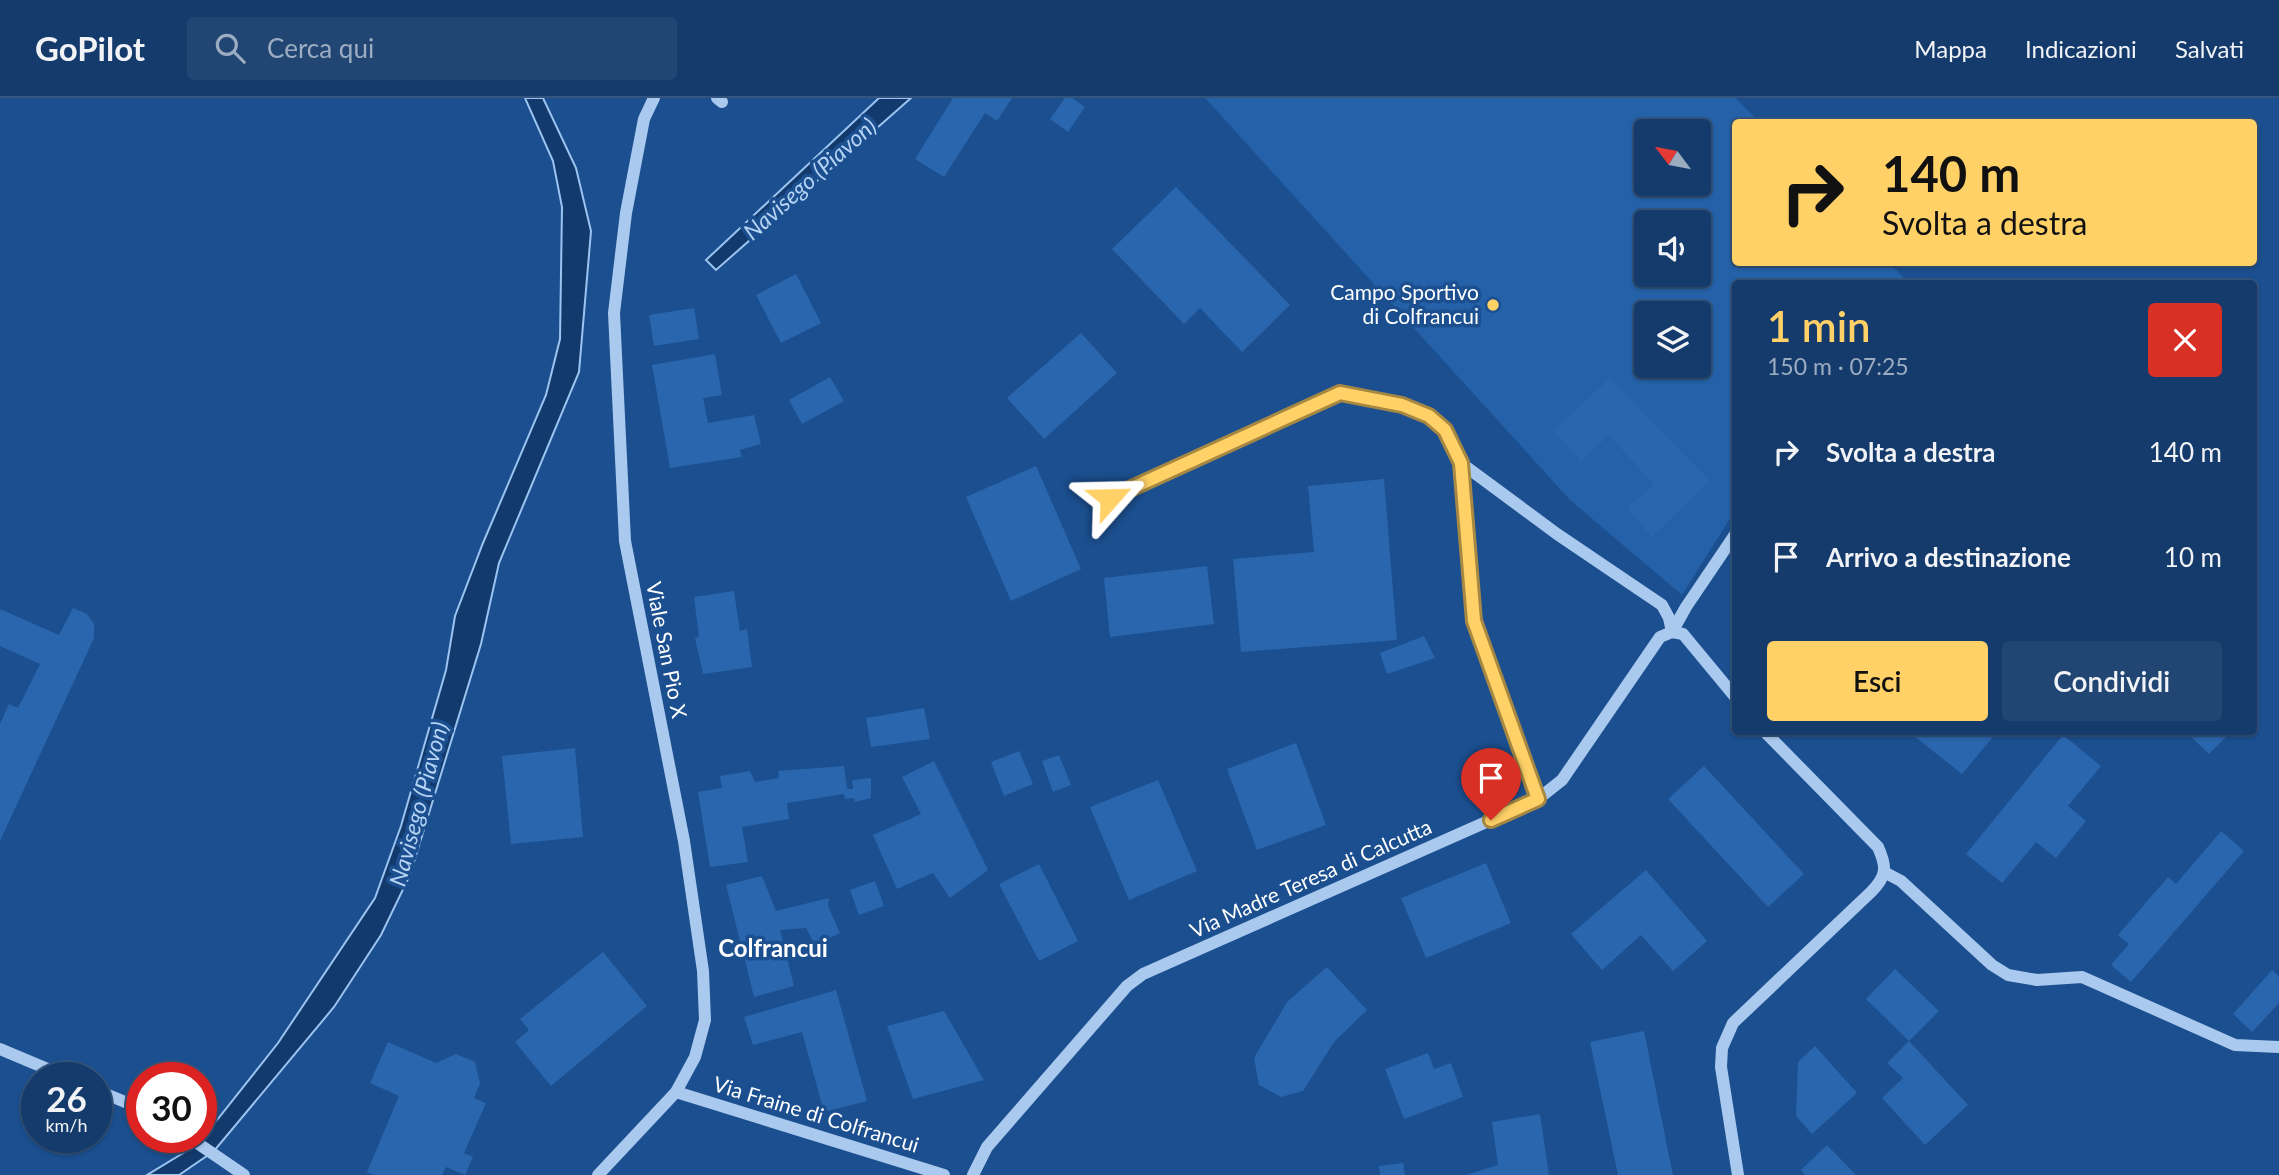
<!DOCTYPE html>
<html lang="it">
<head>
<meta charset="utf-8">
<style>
  :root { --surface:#143b6b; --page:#214673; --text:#f1f3f6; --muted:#9dadc1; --line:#33557e; --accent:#ffd166 }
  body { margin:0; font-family:Lato,sans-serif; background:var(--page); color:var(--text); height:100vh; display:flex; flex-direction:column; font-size:26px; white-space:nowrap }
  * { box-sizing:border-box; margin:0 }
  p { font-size:23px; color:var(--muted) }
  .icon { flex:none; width:38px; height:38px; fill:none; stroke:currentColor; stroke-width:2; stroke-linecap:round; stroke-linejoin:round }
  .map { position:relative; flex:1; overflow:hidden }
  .sheet { position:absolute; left:1732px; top:182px; width:525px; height:455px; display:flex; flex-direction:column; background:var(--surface); border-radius:7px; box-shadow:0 2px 5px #0004,0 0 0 2px var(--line) }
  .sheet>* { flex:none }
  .top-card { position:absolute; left:1732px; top:21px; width:525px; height:147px; border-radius:7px; box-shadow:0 2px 5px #0004,0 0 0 2px var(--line); background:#ffd166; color:#111; overflow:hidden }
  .needle { width:46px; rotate:302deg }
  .fabs { position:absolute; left:1634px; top:21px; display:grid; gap:14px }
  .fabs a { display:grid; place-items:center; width:77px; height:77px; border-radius:7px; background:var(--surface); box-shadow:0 2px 5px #0004,0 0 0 2px var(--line); font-size:35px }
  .speed { position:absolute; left:21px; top:964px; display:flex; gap:14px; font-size:35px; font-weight:700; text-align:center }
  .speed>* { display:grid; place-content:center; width:91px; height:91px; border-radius:50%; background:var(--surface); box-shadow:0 2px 5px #0004,0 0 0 2px var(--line); line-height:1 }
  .speed small { font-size:18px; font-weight:400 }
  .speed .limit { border:10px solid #d22; background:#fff; color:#111 }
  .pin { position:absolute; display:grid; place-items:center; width:60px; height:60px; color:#fff; margin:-72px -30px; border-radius:50% 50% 50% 0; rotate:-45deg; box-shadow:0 0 7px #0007 }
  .pin .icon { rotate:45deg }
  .me { position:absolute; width:77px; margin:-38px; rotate:65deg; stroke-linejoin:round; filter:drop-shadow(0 0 5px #0008) }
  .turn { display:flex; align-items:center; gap:24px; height:147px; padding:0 35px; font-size:32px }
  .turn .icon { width:91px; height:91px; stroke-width:2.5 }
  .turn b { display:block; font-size:49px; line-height:60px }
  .round { display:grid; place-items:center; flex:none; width:74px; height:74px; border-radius:7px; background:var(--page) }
  .head { display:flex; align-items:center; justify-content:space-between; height:119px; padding:0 35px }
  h1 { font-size:42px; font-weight:600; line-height:52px; color:var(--accent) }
  .action { display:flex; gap:14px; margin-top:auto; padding:14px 35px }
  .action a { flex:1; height:80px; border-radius:7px; background:var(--accent); color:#111; font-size:28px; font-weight:600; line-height:80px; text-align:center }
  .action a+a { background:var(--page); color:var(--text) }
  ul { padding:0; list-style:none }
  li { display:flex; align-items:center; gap:21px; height:105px; padding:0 35px }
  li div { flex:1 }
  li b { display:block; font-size:26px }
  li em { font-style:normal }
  header { display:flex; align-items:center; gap:42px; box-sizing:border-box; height:98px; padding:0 35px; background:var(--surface); border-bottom:2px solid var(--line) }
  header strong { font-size:33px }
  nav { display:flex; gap:38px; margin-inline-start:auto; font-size:24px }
  .search { width:490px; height:63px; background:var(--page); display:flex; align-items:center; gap:18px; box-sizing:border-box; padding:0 24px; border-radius:7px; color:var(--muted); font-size:26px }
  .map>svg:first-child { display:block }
  .green { fill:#2461a8; fill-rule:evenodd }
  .water { fill:#123a6d; stroke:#9cc4f0; stroke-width:2 }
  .building { fill:#2a66ad }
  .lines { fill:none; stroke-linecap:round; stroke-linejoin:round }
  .minor { stroke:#a9c9ee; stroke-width:12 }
  .route-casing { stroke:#a68842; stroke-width:18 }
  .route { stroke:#ffd166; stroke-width:12 }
  .poi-dot { fill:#ffd166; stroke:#1b4f8f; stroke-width:2.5 }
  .labels { text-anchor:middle; stroke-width:7; stroke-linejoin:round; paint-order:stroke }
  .poi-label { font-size:21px; fill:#fff; stroke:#1b4f8f; text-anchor:end }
  .street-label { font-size:21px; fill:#fff; stroke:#1b4f8f }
  .water-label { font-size:23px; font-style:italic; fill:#b5d3f5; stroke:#1b4f8f }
  .quarter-label { font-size:24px; font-weight:bold; fill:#fff; stroke:#1b4f8f }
</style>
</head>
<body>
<header>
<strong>GoPilot</strong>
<div class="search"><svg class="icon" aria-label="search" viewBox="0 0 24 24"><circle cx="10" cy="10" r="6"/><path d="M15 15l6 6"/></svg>Cerca qui</div>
<nav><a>Mappa</a><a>Indicazioni</a><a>Salvati</a></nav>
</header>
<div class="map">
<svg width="2279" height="1077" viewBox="0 0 2279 1077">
  <rect width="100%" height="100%" fill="#1b4f8f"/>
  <path class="green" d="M 1205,0 L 1736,0 L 1759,24 L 1736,24 L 1736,164 L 1889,165 L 1909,185 L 1736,186 L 1736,411 L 1682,497 L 1570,402 ZM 1647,33 L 1699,33 L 1699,86 L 1647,86 ZM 1647,124 L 1699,124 L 1699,177 L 1647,177 ZM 1647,215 L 1699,215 L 1699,268 L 1647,268 Z"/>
  <g class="water">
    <path d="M 525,0 L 543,0 L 576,70 L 591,133 L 579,274 L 499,465 L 481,546 L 410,777 L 381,837 L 334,909 L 214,1053 L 179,1077 L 147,1077 L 198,1046 L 278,945 L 375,800 L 401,728 L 446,572 L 455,518 L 483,445 L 546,297 L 560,241 L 562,109 L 553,63 Z"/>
    <path d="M 879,0 L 911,0 L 716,172 L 706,162 Z"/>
  </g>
  <g class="building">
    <path d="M 953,0 L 1012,0 L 997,23 L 985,15 L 944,79 L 915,61 Z"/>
    <path d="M 1065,0 L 1072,0 L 1085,9 L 1068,34 L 1050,21 Z"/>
    <path d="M 1176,89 L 1290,207 L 1242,254 L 1200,210 L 1184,226 L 1112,151 Z"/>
    <path d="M 796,176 L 821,225 L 781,245 L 756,197 Z"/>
    <path d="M 694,210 L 699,241 L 654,248 L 649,217 Z"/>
    <path d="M 1081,235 L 1117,275 L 1044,341 L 1007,300 Z"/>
    <path d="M 715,256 L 722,297 L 703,300 L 708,325 L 754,317 L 761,346 L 740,352 L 742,359 L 670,370 L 652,267 Z"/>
    <path d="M 830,279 L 844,303 L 802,326 L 789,302 Z"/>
    <path d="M 1610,280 L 1710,383 L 1652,439 L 1627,410 L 1654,387 L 1609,337 L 1581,363 L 1553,333 Z"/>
    <path d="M 1036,368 L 1081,471 L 1011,503 L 966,399 Z"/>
    <path d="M 1384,381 L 1397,542 L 1241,554 L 1233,461 L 1314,454 L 1308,388 Z"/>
    <path d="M 1207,468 L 1214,526 L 1110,539 L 1104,480 Z"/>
    <path d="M 734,493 L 740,533 L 747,531 L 752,569 L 703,576 L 695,540 L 699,539 L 694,499 Z"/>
    <path d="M 73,510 L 87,516 L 94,526 L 94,540 L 0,743 L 0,626 L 9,606 L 18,610 L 40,566 L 0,548 L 0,511 L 59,537 Z"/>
    <path d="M 1424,538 L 1435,560 L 1387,576 L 1380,555 Z"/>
    <path d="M 924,610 L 930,641 L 871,649 L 866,620 Z"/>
    <path d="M 1909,634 L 1997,634 L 1962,676 Z"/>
    <path d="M 2186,634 L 2231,634 L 2209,656 Z"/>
    <path d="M 2063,637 L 2101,668 L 2068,708 L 2086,723 L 2056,760 L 2036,744 L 2002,785 L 1966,756 Z"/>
    <path d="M 1296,645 L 1326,727 L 1257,752 L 1227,671 Z"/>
    <path d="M 575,650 L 583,739 L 511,746 L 502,658 Z"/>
    <path d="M 1019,653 L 1033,686 L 1004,698 L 991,664 Z"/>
    <path d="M 1059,657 L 1071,687 L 1053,694 L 1042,663 Z"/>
    <path d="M 934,663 L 988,772 L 950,800 L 933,775 L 897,791 L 873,737 L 921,716 L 902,679 Z"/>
    <path d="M 844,668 L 847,691 L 853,691 L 852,682 L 871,680 L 871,700 L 855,704 L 854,700 L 845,701 L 844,696 L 787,705 L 789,721 L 742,729 L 748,764 L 710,769 L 698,694 L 722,690 L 720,678 L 750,673 L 755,684 L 779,680 L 778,673 Z"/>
    <path d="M 1704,668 L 1804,776 L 1768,809 L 1668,701 Z"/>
    <path d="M 1158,682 L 1197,773 L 1129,802 L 1090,709 Z"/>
    <path d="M 2221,733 L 2244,753 L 2131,884 L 2111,867 L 2129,846 L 2118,837 L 2168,779 L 2176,786 Z"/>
    <path d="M 1486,765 L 1511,825 L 1426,860 L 1401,800 Z"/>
    <path d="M 1039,766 L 1078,843 L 1039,863 L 999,786 Z"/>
    <path d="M 1646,772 L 1707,843 L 1673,873 L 1641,837 L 1602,872 L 1571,836 Z"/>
    <path d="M 762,778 L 776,813 L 829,800 L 828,808 L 840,835 L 815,847 L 806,830 L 780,832 L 794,888 L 754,899 L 726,787 Z"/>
    <path d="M 875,783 L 884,808 L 859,817 L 850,792 Z"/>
    <path d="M 603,854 L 647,908 L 551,988 L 515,944 L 529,932 L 520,921 Z"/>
    <path d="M 1327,869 L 1367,912 L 1334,944 L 1303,993 L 1281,999 L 1259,987 L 1254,960 L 1287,904 Z"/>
    <path d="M 1895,871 L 1939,913 L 1909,943 L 1866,901 Z"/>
    <path d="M 2272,872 L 2279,879 L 2279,905 L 2252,934 L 2233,916 Z"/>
    <path d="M 836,892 L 867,1003 L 824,1014 L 802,934 L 753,947 L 744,919 Z"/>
    <path d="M 944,913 L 984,982 L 913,1001 L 887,928 Z"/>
    <path d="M 1644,933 L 1667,1048 L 1673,1077 L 1618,1077 L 1590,944 Z"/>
    <path d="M 1909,943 L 1968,1007 L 1925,1047 L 1882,1000 L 1903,980 L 1887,965 Z"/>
    <path d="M 388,944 L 436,965 L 456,956 L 475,964 L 480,985 L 474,1000 L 486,1005 L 464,1055 L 473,1059 L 465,1077 L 446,1069 L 442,1077 L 373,1077 L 367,1074 L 399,998 L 370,985 Z"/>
    <path d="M 1815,948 L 1857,995 L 1812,1036 L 1796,1018 L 1798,964 Z"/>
    <path d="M 1428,955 L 1434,971 L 1451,965 L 1463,999 L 1404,1021 L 1385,971 Z"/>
    <path d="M 1540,1016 L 1549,1077 L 1466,1077 L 1498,1067 L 1492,1024 Z"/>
    <path d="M 1827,1047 L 1856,1077 L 1805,1077 L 1801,1072 Z"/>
    <path d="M 1403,1065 L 1405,1077 L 1380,1077 L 1379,1068 Z"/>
  </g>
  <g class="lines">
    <g class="minor">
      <path d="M 717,0 L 722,4"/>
      <path d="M 1461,365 L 1557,436 L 1662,507 L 1669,520 L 1672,534"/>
      <path d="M 1110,400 L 1340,295 L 1402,307 L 1429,318 L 1445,332 L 1461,365 L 1474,523 L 1538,701"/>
      <path d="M 1672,534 L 1686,509 L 1736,435"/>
      <path d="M 1884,774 L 1901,783 L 1992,867 L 2008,877 L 2037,882 L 2082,879 L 2235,947 L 2279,949"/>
      <path d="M 0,951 L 69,980"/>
      <path d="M 96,992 L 142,1011"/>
      <path d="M 676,994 L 944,1077"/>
      <path d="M 190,1040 L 244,1077"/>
      <path d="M 598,1077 L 676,994 L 695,959 L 705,922 L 703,873 L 684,743 L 625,443 L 614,215 L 626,115 L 644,21 L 654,0"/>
      <path d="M 973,1077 L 987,1049 L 1127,888 L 1143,876 L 1538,701 L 1562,682 L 1660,539 L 1672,534 L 1683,536 L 1736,600"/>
      <path d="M 1738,1077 L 1721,969 L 1722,950 L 1733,925 L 1871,794 C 1887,778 1887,769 1878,749 L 1765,634"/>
    </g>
  </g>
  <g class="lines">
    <defs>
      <path id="route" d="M 1110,400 L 1340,295 L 1402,307 L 1429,318 L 1445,332 L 1461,365 L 1474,523 L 1538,701 L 1491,722"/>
    </defs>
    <use href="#route" class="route-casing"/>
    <use href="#route" class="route"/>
  </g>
  <circle class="poi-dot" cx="1493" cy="207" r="7"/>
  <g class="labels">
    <g class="poi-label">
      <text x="1479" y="202">Campo Sportivo<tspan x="1479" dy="24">di Colfrancui</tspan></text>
    </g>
    <g class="street-label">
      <text transform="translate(666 552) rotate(79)" y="7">Viale San Pio X</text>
      <text transform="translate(1311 781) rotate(-24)" y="7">Via Madre Teresa di Calcutta</text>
      <text transform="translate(816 1017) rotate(17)" y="7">Via Fraine di Colfrancui</text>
    </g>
    <g class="water-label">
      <text transform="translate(810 81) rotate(-42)" y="8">Navisego (Piavon)</text>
      <text transform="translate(419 706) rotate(-75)" y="8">Navisego (Piavon)</text>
    </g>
    <g class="quarter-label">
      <text x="773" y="859">Colfrancui</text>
    </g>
  </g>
</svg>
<div class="fabs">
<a><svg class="needle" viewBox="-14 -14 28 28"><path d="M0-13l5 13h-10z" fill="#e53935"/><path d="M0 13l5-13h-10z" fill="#9dadc1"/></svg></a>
<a><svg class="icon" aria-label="sound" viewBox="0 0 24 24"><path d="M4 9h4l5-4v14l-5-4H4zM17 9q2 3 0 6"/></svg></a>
<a><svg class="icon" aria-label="layers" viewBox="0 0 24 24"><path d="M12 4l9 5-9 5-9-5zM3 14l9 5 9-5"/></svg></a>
</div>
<div class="speed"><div>26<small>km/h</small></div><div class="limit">30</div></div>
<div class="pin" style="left:1491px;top:722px;background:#d93025"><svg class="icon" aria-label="arrive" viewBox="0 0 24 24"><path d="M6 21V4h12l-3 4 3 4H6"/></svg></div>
<svg class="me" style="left:1110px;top:400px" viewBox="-20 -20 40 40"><path d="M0-17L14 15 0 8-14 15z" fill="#ffd166" stroke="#fff" stroke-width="4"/></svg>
<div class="top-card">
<div class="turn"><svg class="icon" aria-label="right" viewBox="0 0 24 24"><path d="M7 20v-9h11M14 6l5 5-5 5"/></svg><div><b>140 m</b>Svolta a destra</div></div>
</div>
<section class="sheet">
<div class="head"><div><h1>1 min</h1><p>150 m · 07:25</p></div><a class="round" style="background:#d93025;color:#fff"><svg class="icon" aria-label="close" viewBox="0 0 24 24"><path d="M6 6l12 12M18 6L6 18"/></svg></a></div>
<ul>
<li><svg class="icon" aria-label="right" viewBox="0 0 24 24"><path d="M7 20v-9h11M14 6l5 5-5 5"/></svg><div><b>Svolta a destra</b></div><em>140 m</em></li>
<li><svg class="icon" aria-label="arrive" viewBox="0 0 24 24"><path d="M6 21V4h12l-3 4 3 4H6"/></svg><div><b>Arrivo a destinazione</b></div><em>10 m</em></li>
</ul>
<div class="action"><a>Esci</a><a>Condividi</a></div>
</section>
</div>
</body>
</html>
